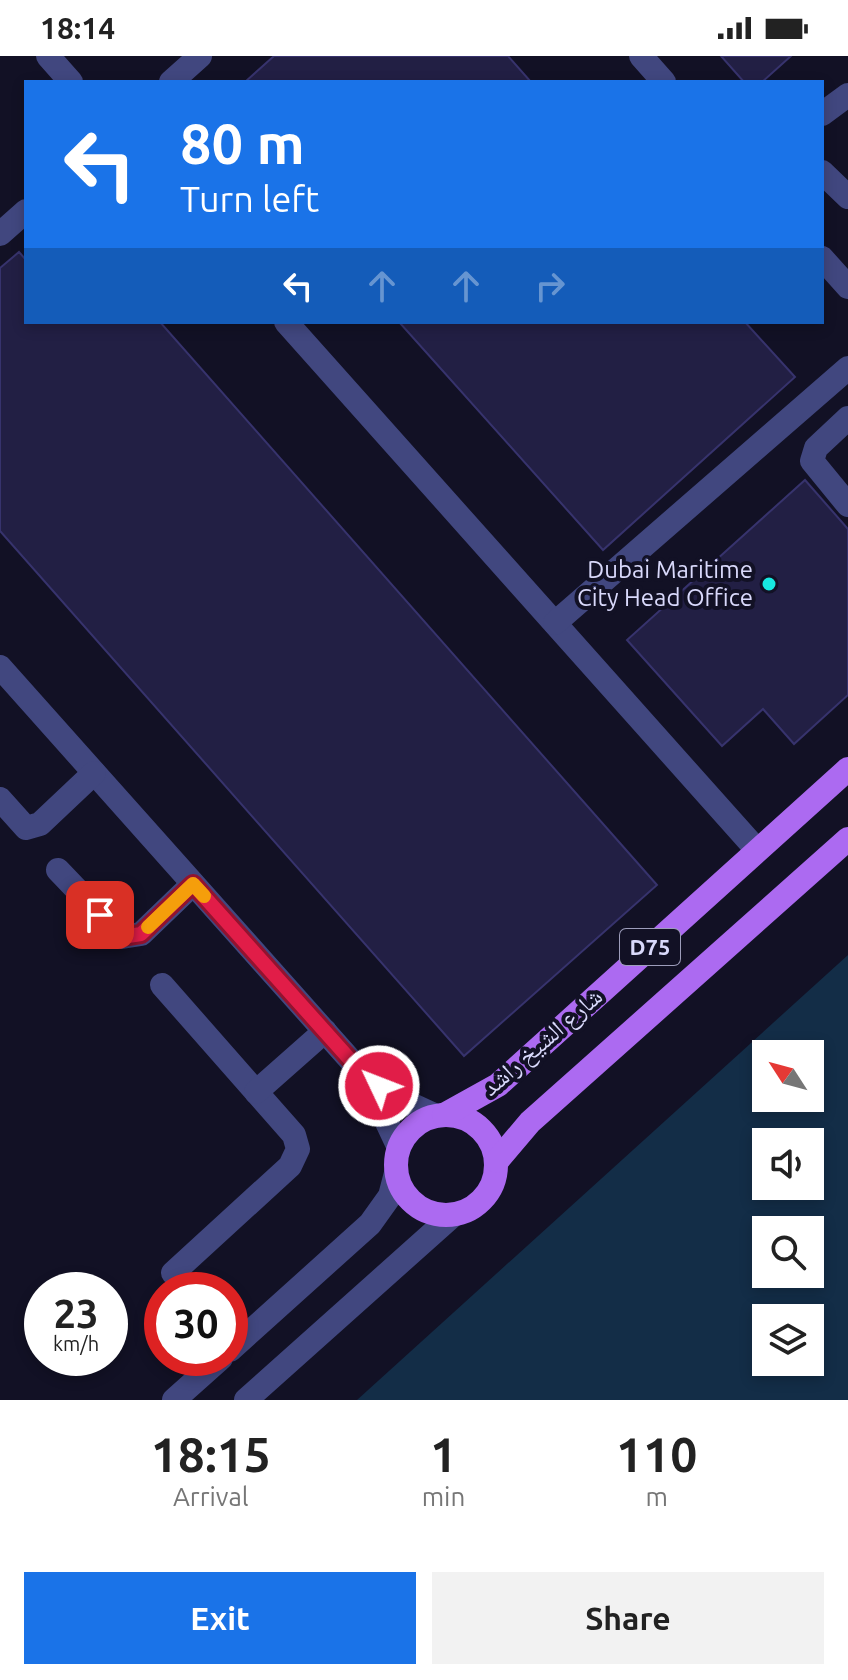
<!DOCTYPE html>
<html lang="en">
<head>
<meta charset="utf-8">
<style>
  :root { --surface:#fff; --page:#f2f2f2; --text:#222; --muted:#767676; --accent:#1a73e8 }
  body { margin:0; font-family:Ubuntu,"Noto Naskh Arabic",sans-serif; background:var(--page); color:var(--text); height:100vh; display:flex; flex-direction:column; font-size:30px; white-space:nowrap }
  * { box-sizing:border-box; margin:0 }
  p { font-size:26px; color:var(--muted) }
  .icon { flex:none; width:44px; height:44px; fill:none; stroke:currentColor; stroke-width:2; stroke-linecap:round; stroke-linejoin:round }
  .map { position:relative; height:1344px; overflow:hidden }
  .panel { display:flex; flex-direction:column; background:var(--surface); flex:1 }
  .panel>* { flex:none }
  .top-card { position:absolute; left:24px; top:24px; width:800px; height:244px; border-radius:0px; box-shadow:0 4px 12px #0003; background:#1a73e8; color:#fff; overflow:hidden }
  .needle { width:52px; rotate:306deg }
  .tools { position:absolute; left:752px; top:984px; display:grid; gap:16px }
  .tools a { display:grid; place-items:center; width:72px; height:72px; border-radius:0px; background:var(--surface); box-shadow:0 4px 12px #0003; font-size:40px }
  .speed { position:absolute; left:24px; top:1216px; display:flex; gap:16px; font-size:40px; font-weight:700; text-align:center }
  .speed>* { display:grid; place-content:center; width:104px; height:104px; border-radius:50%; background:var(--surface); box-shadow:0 4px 12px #0003; line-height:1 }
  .speed small { font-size:20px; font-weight:400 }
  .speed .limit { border:12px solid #d22; background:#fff; color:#111 }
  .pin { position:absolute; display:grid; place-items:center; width:68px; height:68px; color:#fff; margin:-34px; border-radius:16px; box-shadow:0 4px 12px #0006 }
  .me { position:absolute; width:88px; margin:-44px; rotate:313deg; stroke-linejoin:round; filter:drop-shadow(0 0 6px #0008) }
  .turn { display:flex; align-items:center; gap:28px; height:168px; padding:0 24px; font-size:36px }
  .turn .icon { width:104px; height:104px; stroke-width:2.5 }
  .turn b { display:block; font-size:56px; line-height:68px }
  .lanes { display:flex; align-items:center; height:76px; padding:0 24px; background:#0003; justify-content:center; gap:40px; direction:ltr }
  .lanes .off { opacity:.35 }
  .eta { display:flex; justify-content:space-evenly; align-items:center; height:136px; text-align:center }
  .eta b { font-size:48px; font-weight:700; line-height:56px }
  .cta { display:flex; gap:16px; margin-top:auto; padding:16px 24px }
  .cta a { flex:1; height:92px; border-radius:0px; background:var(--accent); color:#fff; font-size:32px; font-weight:700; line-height:92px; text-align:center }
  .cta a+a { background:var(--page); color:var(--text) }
  .status { display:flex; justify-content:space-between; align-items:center; height:56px; padding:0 40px; background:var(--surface); direction:ltr }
  .status svg { height:22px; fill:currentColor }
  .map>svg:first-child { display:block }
  .water { fill:#132d47; fill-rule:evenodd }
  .building { fill:#221f44; stroke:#37336d; stroke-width:2 }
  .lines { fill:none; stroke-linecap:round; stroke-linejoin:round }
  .minor { stroke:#41477f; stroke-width:24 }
  .major { stroke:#ac6af1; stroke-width:24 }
  .route-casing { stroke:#92132f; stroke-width:20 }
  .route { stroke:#e11d48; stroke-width:14 }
  .slow { stroke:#f59e0b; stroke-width:14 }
  .poi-dot { fill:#17e9e1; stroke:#121125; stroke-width:3 }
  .labels { text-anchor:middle; stroke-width:8; stroke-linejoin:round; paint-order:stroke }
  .shield { fill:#121125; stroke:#9d9dbb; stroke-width:2 }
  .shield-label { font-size:22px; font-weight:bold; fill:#d9d9fb }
  .poi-label { font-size:24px; fill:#d9d9fb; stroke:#121125; text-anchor:end }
  .street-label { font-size:24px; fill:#d9d9fb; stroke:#121125 }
</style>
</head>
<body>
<div class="status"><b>18:14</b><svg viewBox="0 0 49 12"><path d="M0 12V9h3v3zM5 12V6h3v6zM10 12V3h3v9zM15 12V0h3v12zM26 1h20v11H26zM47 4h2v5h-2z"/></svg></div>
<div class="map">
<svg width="848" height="1344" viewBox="0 0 848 1344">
  <rect width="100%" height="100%" fill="#121125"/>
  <path class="water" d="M 848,899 L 848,1344 L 357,1344 ZM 766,998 L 810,998 L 810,1042 L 766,1042 ZM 766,1086 L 810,1086 L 810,1130 L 766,1130 ZM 766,1174 L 810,1174 L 810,1218 L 766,1218 ZM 766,1262 L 810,1262 L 810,1306 L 766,1306 Z"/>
  <g class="building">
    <path d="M 274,0 L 508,0 L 531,26 L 245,26 Z"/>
    <path d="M 721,0 L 791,0 L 762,26 L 744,26 Z"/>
    <path d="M 19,196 L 26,204 L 26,266 L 160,266 L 657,829 L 464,1000 L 0,475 L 0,212 Z"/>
    <path d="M 399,266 L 745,266 L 795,321 L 603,494 Z"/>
    <path d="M 805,424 L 848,473 L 848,639 L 794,688 L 763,653 L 722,690 L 627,584 Z"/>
  </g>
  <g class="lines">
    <g class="minor">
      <path d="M 48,0 L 71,26"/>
      <path d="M 641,0 L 664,26"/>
      <path d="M 171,26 L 200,0"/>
      <path d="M 822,58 L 848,39"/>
      <path d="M 822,116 L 848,141"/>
      <path d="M 0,178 L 26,155"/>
      <path d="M 822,202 L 848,231"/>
      <path d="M 286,266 L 757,794"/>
      <path d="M 848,362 L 816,392 L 812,405 L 848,449"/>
      <path d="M 555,567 L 848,312"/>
      <path d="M 0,611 L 362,1017 L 397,1042 L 436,1060"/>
      <path d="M 0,743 L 26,772 L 40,768 L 94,717"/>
      <path d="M 58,814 L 122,881 L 141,878 L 193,828"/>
      <path d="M 162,929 L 294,1079 L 298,1093 L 290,1110 L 173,1217"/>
      <path d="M 368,1026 L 399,1092"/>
      <path d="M 256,1036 L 325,975"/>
      <path d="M 230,1294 L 370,1168 L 390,1140 L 396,1117"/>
      <path d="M 174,1344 L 221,1302"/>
      <path d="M 246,1344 L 452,1160"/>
    </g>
    <g class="major">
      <circle cx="446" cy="1109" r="50"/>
      <path d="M 444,1059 L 498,1029 L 848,713"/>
      <path d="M 497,1105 L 530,1066 L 848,783"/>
    </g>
  </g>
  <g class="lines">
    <defs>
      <path id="route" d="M 100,859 L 122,881 L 141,878 L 193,828 L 362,1017 L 379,1030"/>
    </defs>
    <use href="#route" class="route-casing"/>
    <use href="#route" class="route"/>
    <path class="slow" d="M 148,871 L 193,828 L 204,840"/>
  </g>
  <circle class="poi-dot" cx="769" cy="528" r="8"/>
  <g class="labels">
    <rect class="shield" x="620" y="873" width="60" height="36" rx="6"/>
    <g class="shield-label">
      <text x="650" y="899">D75</text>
    </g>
    <g class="poi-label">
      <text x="753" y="522">Dubai Maritime<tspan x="753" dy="28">City Head Office</tspan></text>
    </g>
    <g class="street-label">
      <text transform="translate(542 986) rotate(-41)" y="8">شارع الشيخ راشد</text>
    </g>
  </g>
</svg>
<div class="tools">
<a><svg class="needle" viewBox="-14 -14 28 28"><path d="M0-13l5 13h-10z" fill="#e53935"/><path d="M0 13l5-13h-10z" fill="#767676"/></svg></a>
<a><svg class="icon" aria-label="sound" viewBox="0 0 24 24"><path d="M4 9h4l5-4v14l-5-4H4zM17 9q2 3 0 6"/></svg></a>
<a><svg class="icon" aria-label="search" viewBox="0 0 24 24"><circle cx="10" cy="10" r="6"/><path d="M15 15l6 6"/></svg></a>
<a><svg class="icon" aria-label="layers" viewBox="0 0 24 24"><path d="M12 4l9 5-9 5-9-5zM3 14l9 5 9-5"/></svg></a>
</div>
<div class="speed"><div>23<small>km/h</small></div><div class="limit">30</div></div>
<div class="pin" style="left:100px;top:859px;background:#d93025"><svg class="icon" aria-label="arrive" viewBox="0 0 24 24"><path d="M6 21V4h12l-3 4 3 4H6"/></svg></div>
<svg class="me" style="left:379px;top:1030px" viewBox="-20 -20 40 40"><circle r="17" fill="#e11d48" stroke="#fff" stroke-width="3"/><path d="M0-11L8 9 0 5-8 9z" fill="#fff"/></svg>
<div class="top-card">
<div class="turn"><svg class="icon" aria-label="left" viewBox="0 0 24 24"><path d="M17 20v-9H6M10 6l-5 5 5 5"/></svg><div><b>80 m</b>Turn left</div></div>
<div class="lanes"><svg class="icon" aria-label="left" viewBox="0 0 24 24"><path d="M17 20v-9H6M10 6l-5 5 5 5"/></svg><svg class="icon off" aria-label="ahead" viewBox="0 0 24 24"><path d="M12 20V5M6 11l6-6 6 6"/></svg><svg class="icon off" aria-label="ahead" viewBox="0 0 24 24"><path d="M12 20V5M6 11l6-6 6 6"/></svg><svg class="icon off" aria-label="right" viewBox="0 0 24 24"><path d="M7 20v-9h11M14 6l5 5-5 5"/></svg></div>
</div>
</div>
<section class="panel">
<div class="eta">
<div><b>18:15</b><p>Arrival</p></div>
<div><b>1</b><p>min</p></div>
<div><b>110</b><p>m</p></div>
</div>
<div class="cta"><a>Exit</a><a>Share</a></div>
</section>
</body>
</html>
